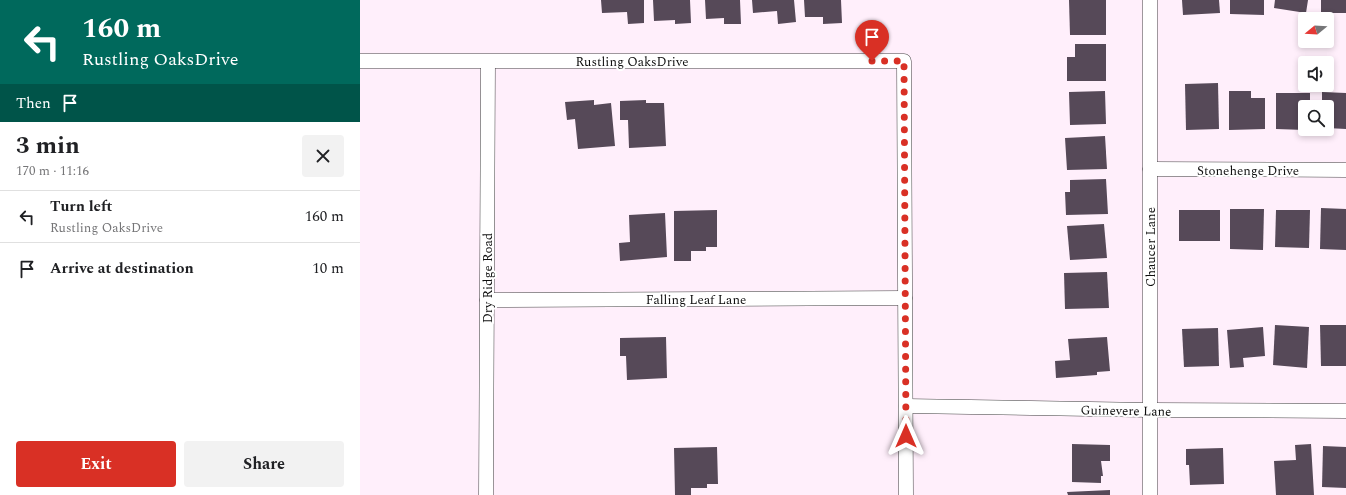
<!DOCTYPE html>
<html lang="en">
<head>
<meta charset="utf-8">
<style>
  :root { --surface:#fff; --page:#f2f2f2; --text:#202124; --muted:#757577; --line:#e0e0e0; --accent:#d93025 }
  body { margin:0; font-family:Spectral,serif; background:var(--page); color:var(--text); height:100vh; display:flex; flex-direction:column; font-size:15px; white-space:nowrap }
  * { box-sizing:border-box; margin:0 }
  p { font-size:13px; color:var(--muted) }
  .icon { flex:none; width:22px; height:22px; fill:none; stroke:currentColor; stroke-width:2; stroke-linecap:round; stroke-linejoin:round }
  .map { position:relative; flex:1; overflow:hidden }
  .drawer { display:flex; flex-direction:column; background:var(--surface); width:360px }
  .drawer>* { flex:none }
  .banner { background:#00695c; color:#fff; overflow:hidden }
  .needle { width:26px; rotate:252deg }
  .controls { position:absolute; left:938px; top:12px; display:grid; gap:8px }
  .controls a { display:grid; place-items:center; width:36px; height:36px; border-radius:4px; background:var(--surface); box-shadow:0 2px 6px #0003; font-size:20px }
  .pin { position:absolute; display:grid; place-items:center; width:34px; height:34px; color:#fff; margin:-41px -17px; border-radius:50% 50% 50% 0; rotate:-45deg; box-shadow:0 0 4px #0007 }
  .pin .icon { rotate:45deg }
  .me { position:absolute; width:44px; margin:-22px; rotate:0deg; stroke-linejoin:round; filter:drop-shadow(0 0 3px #0008) }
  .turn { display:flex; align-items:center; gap:14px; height:84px; padding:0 16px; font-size:18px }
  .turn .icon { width:52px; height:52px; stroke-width:2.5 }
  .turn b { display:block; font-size:28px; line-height:34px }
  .then { display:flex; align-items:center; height:38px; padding:0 16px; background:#0003; gap:8px; font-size:15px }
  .round { display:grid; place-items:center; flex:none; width:42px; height:42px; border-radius:4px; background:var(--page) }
  .overview { display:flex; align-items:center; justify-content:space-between; height:68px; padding:0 16px }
  h1 { font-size:24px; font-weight:700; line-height:30px }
  .primary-button { display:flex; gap:8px; margin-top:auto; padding:8px 16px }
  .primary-button a { flex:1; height:46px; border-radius:4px; background:var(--accent); color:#fff; font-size:16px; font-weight:700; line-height:46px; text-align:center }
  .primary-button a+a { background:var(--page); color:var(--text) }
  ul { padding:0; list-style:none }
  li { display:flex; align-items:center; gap:12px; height:52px; padding:0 16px; border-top:1px solid var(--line) }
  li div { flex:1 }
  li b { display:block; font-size:15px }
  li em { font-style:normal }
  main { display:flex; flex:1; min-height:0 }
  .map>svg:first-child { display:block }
  .building { fill:#564958 }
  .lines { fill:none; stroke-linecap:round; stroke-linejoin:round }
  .street-casing { stroke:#414141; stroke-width:15 }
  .street { stroke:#fff; stroke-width:14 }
  .route { stroke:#d93025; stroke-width:7; stroke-dasharray:0 12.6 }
  .labels { text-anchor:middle; stroke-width:4; stroke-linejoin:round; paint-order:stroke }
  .street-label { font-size:13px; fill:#0e0e0e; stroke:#fff }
</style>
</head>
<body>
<main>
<section class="drawer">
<div class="banner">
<div class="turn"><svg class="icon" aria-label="left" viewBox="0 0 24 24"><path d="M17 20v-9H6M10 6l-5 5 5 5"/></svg><div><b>160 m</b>Rustling OaksDrive</div></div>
<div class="then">Then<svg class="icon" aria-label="arrive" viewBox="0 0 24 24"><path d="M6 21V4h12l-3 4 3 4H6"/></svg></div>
</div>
<div class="overview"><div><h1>3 min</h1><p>170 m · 11:16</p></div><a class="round"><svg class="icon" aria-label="close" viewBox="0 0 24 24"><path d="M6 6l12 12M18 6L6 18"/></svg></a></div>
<ul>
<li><svg class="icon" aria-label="left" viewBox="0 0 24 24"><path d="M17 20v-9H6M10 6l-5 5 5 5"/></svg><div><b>Turn left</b><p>Rustling OaksDrive</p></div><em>160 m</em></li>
<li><svg class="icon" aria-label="arrive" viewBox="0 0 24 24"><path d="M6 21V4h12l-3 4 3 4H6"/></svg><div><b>Arrive at destination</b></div><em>10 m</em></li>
</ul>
<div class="primary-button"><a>Exit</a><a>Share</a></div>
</section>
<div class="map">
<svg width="986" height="495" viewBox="0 0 986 495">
  <rect width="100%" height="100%" fill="#ffeffb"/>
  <g class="building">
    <path d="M 241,0 L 284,0 L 284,23 L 268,24 L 267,12 L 242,13 Z"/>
    <path d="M 293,0 L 330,0 L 331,23 L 315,24 L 315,20 L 294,21 Z"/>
    <path d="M 345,0 L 380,0 L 381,24 L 364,24 L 364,18 L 346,19 Z"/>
    <path d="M 392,0 L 434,0 L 436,22 L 418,24 L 417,11 L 393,13 Z"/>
    <path d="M 444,0 L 481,0 L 482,23 L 463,24 L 463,17 L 445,17 Z"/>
    <path d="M 709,0 L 746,0 L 746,35 L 710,35 Z"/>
    <path d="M 822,0 L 859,0 L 860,13 L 823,15 Z"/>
    <path d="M 870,0 L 904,0 L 904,15 L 870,14 Z"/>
    <path d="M 915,0 L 948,0 L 946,13 L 914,8 Z"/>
    <rect x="961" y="0" width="25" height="13"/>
    <path d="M 715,44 L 746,44 L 746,81 L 707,81 L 707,57 L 715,57 Z"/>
    <path d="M 858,83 L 859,129 L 826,130 L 825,84 Z"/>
    <path d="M 745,91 L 746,124 L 710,125 L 709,92 Z"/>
    <path d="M 869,91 L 891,91 L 891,98 L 905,98 L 905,129 L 869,130 Z"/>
    <path d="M 962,92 L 986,93 L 986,129 L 967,128 L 967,107 L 962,107 Z"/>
    <path d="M 916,93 L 950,93 L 950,107 L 945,107 L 945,130 L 916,129 Z"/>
    <path d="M 234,100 L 234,105 L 251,103 L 255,146 L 218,149 L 215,119 L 207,120 L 205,102 Z"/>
    <path d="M 286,100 L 286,103 L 304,103 L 306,146 L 269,148 L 268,120 L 260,120 L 260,101 Z"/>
    <path d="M 745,136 L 747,169 L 707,170 L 705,138 Z"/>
    <path d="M 746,179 L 748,214 L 706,215 L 705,192 L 710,192 L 710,180 Z"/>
    <path d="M 961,208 L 986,209 L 986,250 L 960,249 Z"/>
    <path d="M 870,209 L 904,209 L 903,250 L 870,249 Z"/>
    <path d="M 357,210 L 357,247 L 346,247 L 346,251 L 331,251 L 331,261 L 314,261 L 314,211 Z"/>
    <rect x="819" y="210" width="41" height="31"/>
    <path d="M 916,210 L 950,210 L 949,248 L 915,247 Z"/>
    <path d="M 305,213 L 307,257 L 260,261 L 259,243 L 270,242 L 269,215 Z"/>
    <path d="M 744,224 L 747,258 L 710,260 L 707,226 Z"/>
    <path d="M 747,272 L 749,308 L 705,309 L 704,273 Z"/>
    <path d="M 915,325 L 949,327 L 947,368 L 913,365 Z"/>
    <path d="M 960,325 L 986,325 L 986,366 L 961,366 Z"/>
    <path d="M 903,327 L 905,356 L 883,358 L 884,367 L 870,368 L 867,330 Z"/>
    <path d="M 858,328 L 859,366 L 824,367 L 822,329 Z"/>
    <path d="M 306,337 L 307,378 L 267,380 L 266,356 L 260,356 L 260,338 Z"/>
    <path d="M 747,337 L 750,371 L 737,372 L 737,375 L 696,378 L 695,361 L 710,360 L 708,339 Z"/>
    <path d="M 712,444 L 750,445 L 750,461 L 741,461 L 743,476 L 741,476 L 741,483 L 712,482 Z"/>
    <path d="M 951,444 L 954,495 L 916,495 L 914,461 L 936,460 L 935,445 Z"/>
    <path d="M 963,446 L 986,447 L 986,488 L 962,487 Z"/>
    <path d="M 357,447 L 358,484 L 347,484 L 347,488 L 331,488 L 331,495 L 315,495 L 314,448 Z"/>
    <path d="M 863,448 L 864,484 L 830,485 L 829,465 L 826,465 L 826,449 Z"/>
    <path d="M 750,490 L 750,495 L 708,495 L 707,492 Z"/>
  </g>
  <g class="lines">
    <defs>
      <g id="street">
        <path d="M 0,61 L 544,61 L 546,495"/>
        <path d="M 790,169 L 986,170"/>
        <path d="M 127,300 L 545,298"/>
        <path d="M 546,406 L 790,410 L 986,411"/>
        <path d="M 126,495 L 128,62"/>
        <path d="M 790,495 L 790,0"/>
      </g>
    </defs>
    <use href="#street" class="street-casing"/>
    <use href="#street" class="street"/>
  </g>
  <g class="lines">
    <path class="route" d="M 512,61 L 544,61 L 546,436"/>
  </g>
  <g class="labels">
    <g class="street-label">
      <text x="272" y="66">Rustling OaksDrive</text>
      <text x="888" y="175">Stonehenge Drive</text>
      <text transform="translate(790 247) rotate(-90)" y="5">Chaucer Lane</text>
      <text transform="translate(127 278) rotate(-90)" y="5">Dry Ridge Road</text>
      <text x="336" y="304">Falling Leaf Lane</text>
      <text transform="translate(766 410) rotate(1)" y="5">Guinevere Lane</text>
    </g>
  </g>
</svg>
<div class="controls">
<a><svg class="needle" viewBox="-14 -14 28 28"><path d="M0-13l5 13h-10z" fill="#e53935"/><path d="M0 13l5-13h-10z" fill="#757577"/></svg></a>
<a><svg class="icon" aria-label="sound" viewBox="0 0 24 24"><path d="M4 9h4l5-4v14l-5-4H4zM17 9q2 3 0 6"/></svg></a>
<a><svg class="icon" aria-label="search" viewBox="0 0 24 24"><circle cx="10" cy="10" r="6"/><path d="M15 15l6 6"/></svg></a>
</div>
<div class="pin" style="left:512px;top:61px;background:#d93025"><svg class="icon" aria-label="arrive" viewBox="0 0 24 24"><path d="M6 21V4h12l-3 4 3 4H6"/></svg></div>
<svg class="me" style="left:546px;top:436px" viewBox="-20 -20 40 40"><path d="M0-17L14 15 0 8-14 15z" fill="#d93025" stroke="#fff" stroke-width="4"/></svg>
</div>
</main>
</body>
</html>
